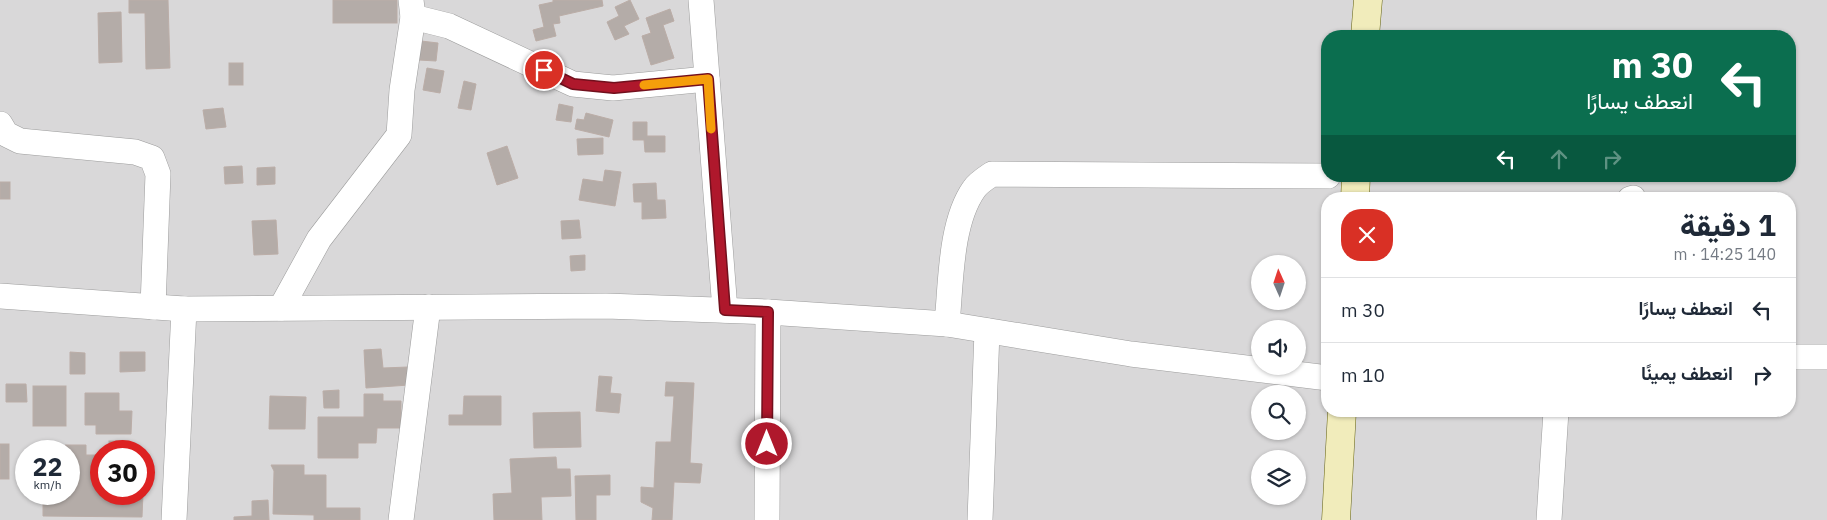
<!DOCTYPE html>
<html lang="ar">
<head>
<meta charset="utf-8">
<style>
  :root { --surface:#fff; --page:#f6f6f7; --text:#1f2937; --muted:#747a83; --line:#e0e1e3 }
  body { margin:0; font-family:"IBM Plex Sans",Vazirmatn,sans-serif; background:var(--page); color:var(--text); direction:rtl; height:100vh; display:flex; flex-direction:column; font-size:19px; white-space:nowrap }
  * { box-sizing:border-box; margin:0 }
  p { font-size:16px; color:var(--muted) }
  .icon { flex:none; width:28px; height:28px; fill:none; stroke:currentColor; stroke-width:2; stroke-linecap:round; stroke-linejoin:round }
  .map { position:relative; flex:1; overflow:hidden; direction:ltr }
  .sheet { position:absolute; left:1321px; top:192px; width:475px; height:225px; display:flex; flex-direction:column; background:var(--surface); border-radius:20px; box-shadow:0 1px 4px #0004; direction:rtl }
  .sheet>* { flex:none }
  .guide { position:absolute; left:1321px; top:30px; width:475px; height:152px; border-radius:20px; box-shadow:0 1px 4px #0004; direction:rtl; background:#0b6e4f; color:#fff; overflow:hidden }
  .needle { width:32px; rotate:357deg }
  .tools { position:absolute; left:1251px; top:255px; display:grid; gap:10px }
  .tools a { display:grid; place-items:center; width:55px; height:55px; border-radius:50%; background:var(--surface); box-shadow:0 1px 4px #0004; font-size:25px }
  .speed { position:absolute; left:15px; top:440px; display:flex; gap:10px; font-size:25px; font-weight:700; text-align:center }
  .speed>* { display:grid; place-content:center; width:65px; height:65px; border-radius:50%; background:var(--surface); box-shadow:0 1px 4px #0004; line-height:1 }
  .speed small { font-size:12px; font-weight:400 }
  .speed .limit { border:8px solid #d22; background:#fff; color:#111 }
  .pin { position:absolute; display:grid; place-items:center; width:42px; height:42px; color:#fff; margin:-21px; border:2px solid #fff; border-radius:50%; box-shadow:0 1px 5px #0007 }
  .me { position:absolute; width:55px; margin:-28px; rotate:0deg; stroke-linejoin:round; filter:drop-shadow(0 0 4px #0008) }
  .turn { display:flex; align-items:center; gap:18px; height:105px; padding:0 20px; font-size:22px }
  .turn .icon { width:65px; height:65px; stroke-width:2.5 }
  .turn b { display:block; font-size:35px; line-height:42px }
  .lanes { display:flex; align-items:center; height:48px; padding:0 20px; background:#0003; justify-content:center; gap:25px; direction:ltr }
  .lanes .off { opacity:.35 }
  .round { display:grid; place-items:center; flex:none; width:52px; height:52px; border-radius:20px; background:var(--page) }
  .overview { display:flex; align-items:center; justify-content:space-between; height:85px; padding:0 20px }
  h1 { font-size:30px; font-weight:800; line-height:38px }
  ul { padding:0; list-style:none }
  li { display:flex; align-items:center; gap:15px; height:65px; padding:0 20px; border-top:1px solid var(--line) }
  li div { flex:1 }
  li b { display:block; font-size:19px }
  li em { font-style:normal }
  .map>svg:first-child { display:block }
  .residential { fill:#d9d8d9; fill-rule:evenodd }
  .building { fill:#b4aca8; stroke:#bbada7 }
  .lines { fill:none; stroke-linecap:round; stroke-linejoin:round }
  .street-casing { stroke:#9c9c9c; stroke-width:26 }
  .secondary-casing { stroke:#646211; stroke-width:29 }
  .street { stroke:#fff; stroke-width:25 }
  .secondary { stroke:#f1ecbb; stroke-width:28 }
  .route-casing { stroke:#72101d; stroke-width:12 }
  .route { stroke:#af182c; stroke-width:9 }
  .slow { stroke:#f59e0b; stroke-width:9 }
</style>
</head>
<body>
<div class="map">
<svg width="1827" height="520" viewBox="0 0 1827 520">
  <rect width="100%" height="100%" fill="#ece7e2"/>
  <path class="residential" d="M 0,0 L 1827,0 L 1827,520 L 0,520 ZM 1328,36 L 1790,36 L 1790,176 L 1328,176 ZM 1328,199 L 1790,199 L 1790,411 L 1328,411 ZM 1260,264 L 1298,264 L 1298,301 L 1260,301 ZM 1260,329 L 1298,329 L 1298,366 L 1260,366 ZM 1260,394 L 1298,394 L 1298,431 L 1260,431 ZM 26,451 L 69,451 L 69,494 L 26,494 ZM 101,451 L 144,451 L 144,494 L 101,494 ZM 1260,459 L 1298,459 L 1298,496 L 1260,496 Z"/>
  <g class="building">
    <path d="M 129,0 L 168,0 L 170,68 L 146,69 L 145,13 L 129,13 Z"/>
    <rect x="333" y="0" width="64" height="23"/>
    <path d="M 553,0 L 602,0 L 603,6 L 559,16 L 560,23 L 553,24 L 556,36 L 536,41 L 533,30 L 544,27 L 539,5 L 553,2 Z"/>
    <path d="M 630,0 L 639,19 L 624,26 L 629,34 L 615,40 L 607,22 L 619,16 L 615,7 Z"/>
    <path d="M 670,9 L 674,21 L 663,25 L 674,58 L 651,65 L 642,36 L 651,33 L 646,18 Z"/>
    <path d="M 121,12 L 122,62 L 99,63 L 98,13 Z"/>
    <path d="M 421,41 L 438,43 L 436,61 L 419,60 Z"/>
    <rect x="229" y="63" width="14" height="22"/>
    <path d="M 427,68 L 444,71 L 440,93 L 423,90 Z"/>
    <path d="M 464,81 L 476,84 L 471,110 L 458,108 Z"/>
    <path d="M 559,104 L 573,107 L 571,122 L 556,120 Z"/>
    <path d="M 223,108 L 226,127 L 206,129 L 203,110 Z"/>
    <path d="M 586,113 L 613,120 L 609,137 L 575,129 L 577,119 L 584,120 Z"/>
    <path d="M 633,122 L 647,122 L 647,136 L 665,136 L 665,152 L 645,152 L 644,140 L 633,140 Z"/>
    <path d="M 603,138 L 603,154 L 578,155 L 577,139 Z"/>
    <path d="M 507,146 L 518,178 L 497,185 L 487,153 Z"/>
    <path d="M 242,166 L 243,183 L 225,184 L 224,167 Z"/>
    <path d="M 275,167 L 275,184 L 257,185 L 257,168 Z"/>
    <path d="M 605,170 L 621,172 L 615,206 L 579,200 L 583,179 L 603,182 Z"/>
    <rect x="0" y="182" width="10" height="17"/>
    <path d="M 656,183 L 657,200 L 665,200 L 666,218 L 642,219 L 642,202 L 634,202 L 633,184 Z"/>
    <path d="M 276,220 L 278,254 L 254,255 L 252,221 Z"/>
    <path d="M 579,220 L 581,238 L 562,239 L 561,221 Z"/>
    <path d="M 585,255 L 585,270 L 571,271 L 570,256 Z"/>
    <path d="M 381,349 L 383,368 L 408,367 L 409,385 L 366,388 L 364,350 Z"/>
    <path d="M 70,352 L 85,353 L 85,374 L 70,374 Z"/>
    <path d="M 120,352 L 145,352 L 145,371 L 120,372 Z"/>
    <path d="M 599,376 L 612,377 L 610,393 L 621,394 L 619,413 L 596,411 Z"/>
    <path d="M 666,382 L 694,383 L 690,463 L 702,464 L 700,483 L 674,482 L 672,520 L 652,520 L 653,508 L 641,502 L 641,487 L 654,488 L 656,442 L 671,442 L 674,396 L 665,396 Z"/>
    <path d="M 6,384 L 26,384 L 27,402 L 6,402 Z"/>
    <rect x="33" y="386" width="33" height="40"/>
    <path d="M 339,390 L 339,408 L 324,408 L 323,391 Z"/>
    <path d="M 85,393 L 119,393 L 119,411 L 132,411 L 131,434 L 96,434 L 96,425 L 85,425 Z"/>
    <path d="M 364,394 L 383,394 L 383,401 L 401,401 L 401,428 L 377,428 L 376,443 L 358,443 L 358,458 L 318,458 L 318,417 L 364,417 Z"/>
    <path d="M 270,396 L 306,397 L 305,429 L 269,429 Z"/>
    <path d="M 464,396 L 501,396 L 501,425 L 449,425 L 449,415 L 463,415 Z"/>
    <path d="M 580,412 L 581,447 L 534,448 L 533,413 Z"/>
    <rect x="109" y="441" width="15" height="10"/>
    <rect x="0" y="444" width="9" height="35"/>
    <path d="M 65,445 L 86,445 L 86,455 L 101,455 L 101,494 L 143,494 L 142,517 L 43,516 L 43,494 L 69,494 L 69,451 L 65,451 Z"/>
    <path d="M 556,457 L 557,469 L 570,469 L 571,496 L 541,497 L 542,520 L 494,520 L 493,494 L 512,493 L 510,459 Z"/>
    <path d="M 271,465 L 304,465 L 304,475 L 326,475 L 326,508 L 360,508 L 360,520 L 314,520 L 314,515 L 273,514 L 274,471 Z"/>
    <path d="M 610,475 L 610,495 L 596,495 L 596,520 L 576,520 L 575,476 Z"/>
    <path d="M 268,500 L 269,520 L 234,520 L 234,517 L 252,516 L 252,501 Z"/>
  </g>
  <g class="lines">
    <defs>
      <g id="street">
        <path d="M 701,0 L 725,310"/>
        <path d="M 413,17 L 449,26 L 573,84 L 613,88 L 707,79"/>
        <path d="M 0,124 L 6,134 L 20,141 L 135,152 L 152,158 L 158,174 L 153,307"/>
        <path d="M 1630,199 L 1633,198"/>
        <path d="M 0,296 L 184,309 L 606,306 L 768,312 L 947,324 L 1131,354 L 1328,378"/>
        <path d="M 281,308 L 319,239 L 399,135 L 402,90 L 413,17 L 411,0"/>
        <path d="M 947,324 C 951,283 950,223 974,189 C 978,183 986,178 992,174 L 1328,176"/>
        <path d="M 1790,357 L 1827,357"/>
        <path d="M 174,520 L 184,309"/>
        <path d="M 401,520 L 428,307"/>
        <path d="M 767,520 L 768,312"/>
        <path d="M 980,520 L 987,331"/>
        <path d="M 1549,520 L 1556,411"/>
      </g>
      <g id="secondary">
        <path d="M 1365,36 L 1368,0"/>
        <path d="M 1355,199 L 1356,176"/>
        <path d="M 1336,520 L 1342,411"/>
      </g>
    </defs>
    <use href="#street" class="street-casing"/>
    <use href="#secondary" class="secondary-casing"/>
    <use href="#street" class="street"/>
    <use href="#secondary" class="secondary"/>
  </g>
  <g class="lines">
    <defs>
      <path id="route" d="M 544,70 L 573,84 L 614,88 L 708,79 L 725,310 L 768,312 L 767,444"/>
    </defs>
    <use href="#route" class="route-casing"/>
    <use href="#route" class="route"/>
    <path class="slow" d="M 644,85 L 708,79 L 711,129"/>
  </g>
</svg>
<div class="tools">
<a><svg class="needle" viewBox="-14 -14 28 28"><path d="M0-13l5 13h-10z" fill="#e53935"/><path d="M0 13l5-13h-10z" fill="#747a83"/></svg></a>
<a><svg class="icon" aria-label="sound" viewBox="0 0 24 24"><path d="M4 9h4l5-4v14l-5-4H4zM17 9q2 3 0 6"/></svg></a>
<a><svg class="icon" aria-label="search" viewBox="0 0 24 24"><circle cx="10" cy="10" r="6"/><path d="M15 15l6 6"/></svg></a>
<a><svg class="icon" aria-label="layers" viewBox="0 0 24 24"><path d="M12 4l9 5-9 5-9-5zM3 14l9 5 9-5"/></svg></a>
</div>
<div class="speed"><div>22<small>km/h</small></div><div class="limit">30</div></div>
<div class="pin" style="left:544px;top:70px;background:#d93025"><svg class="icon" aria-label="arrive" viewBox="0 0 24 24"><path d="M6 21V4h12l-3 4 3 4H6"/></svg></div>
<svg class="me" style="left:767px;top:444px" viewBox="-20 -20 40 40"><circle r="17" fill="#af182c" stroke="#fff" stroke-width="3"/><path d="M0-11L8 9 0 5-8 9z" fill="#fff"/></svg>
<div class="guide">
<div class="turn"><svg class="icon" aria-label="left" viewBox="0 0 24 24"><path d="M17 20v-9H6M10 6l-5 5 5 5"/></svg><div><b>30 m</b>انعطف يسارًا</div></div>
<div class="lanes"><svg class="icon" aria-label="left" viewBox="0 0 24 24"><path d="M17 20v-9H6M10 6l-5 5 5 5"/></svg><svg class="icon off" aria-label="ahead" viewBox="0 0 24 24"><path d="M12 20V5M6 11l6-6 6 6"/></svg><svg class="icon off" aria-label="right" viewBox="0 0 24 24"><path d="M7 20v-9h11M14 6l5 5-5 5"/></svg></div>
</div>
<section class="sheet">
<div class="overview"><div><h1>1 دقيقة</h1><p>140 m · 14:25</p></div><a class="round" style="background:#d93025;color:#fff"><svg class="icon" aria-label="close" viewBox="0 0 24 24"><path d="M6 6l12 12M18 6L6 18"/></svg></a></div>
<ul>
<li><svg class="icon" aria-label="left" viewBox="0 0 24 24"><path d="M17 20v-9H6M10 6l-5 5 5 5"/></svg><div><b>انعطف يسارًا</b></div><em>30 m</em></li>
<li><svg class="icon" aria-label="right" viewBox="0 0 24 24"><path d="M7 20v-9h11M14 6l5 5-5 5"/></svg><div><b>انعطف يمينًا</b></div><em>10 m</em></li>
</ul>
</section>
</div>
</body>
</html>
